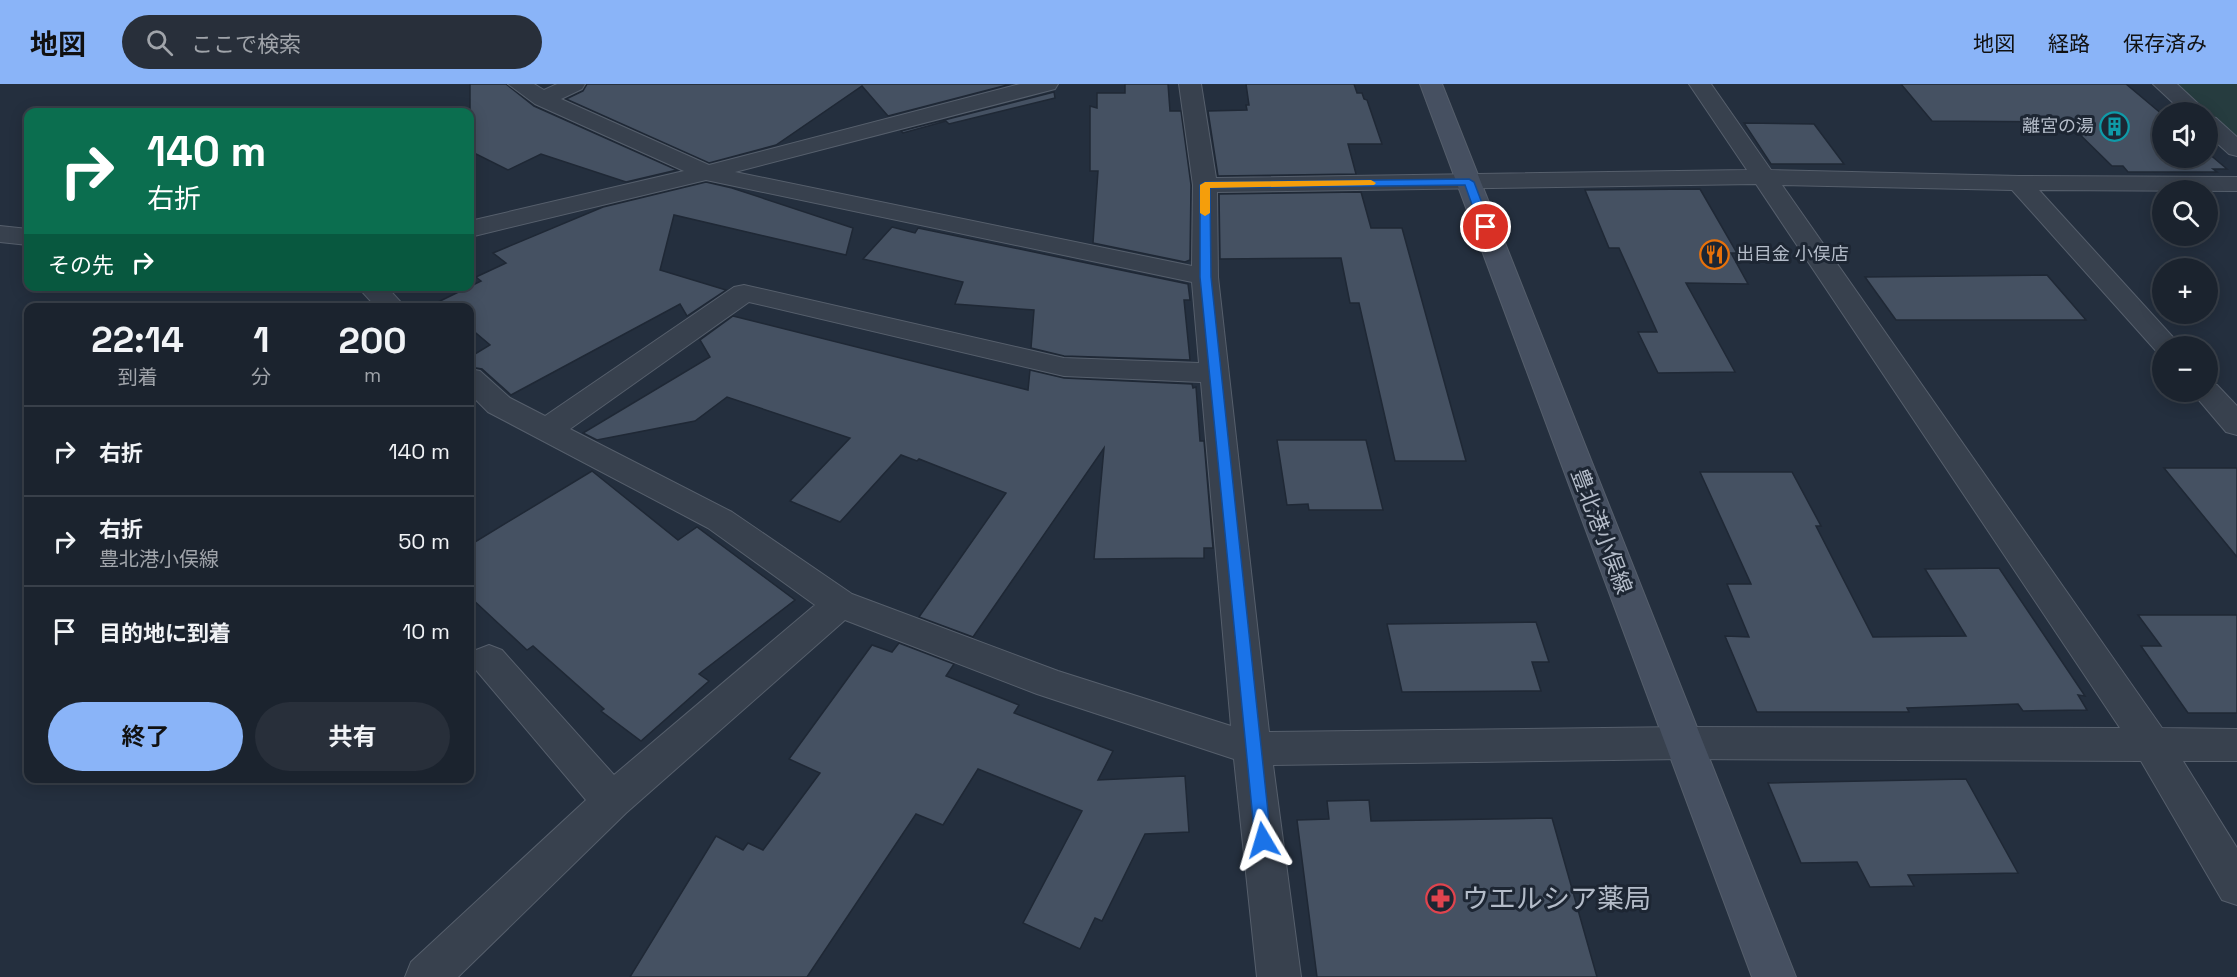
<!DOCTYPE html>
<html lang="ja">
<head>
<meta charset="utf-8">
<style>
  :root { --surface:#1b232e; --page:#282f3a; --text:#f1f3f6; --muted:#a0a4aa; --line:#39404a; --accent:#8ab4f8 }
  body { margin:0; font-family:"Space Grotesk","Noto Sans JP",sans-serif; background:var(--page); color:var(--text); height:100vh; display:flex; flex-direction:column; font-size:22px; white-space:nowrap }
  * { box-sizing:border-box; margin:0 }
  p { font-size:20px; color:var(--muted) }
  .icon { flex:none; width:33px; height:33px; fill:none; stroke:currentColor; stroke-width:2; stroke-linecap:round; stroke-linejoin:round }
  .map { position:relative; flex:1; overflow:hidden }
  .sheet { position:absolute; left:24px; top:219px; width:450px; height:480px; display:flex; flex-direction:column; background:var(--surface); border-radius:12px; box-shadow:0 3px 15px #0003,0 0 0 2px var(--line) }
  .sheet>* { flex:none }
  .banner { position:absolute; left:24px; top:24px; width:450px; height:183px; border-radius:12px; box-shadow:0 3px 15px #0003,0 0 0 2px var(--line); background:#0b6e4f; color:#fff; overflow:hidden }
  .controls { position:absolute; left:2152px; top:18px; display:grid; gap:12px }
  .controls a { display:grid; place-items:center; width:66px; height:66px; border-radius:50%; background:var(--surface); box-shadow:0 3px 15px #0003,0 0 0 2px var(--line); font-size:30px }
  .pin { position:absolute; display:grid; place-items:center; width:51px; height:51px; color:#fff; margin:-26px; border:3px solid #fff; border-radius:50%; box-shadow:0 2px 6px #0007 }
  .me { position:absolute; width:66px; margin:-33px; rotate:353deg; stroke-linejoin:round; filter:drop-shadow(0 0 4px #0008) }
  .turn { display:flex; align-items:center; gap:21px; height:126px; padding:0 24px; font-size:27px }
  .turn .icon { width:78px; height:78px; stroke-width:2.5 }
  .turn b { display:block; font-size:42px; line-height:51px }
  .then { display:flex; align-items:center; height:57px; padding:0 24px; background:#0003; gap:12px; font-size:22px }
  .eta { display:flex; justify-content:space-evenly; align-items:center; height:102px; text-align:center }
  .eta b { font-size:36px; font-weight:700; line-height:42px }
  .action { display:flex; gap:12px; margin-top:auto; padding:12px 24px }
  .action a { flex:1; height:69px; border-radius:36px; background:var(--accent); color:#111; font-size:24px; font-weight:700; line-height:69px; text-align:center }
  .action a+a { background:var(--page); color:var(--text) }
  ul { padding:0; list-style:none }
  li { display:flex; align-items:center; gap:18px; height:90px; padding:0 24px; border-top:2px solid var(--line) }
  li div { flex:1 }
  li b { display:block; font-size:22px }
  li em { font-style:normal }
  header { display:flex; align-items:center; gap:36px; box-sizing:border-box; height:84px; padding:0 30px; background:var(--accent); color:#111 }
  header strong { font-size:28px }
  nav { display:flex; gap:33px; margin-inline-start:auto; font-size:21px }
  .search { width:420px; height:54px; background:var(--page); display:flex; align-items:center; gap:15px; box-sizing:border-box; padding:0 21px; border-radius:33px; color:var(--muted); font-size:22px }
  .map>svg:first-child { display:block }
  .green { fill:#263c3f }
  .building { fill:#455162; stroke:#1f2835; stroke-width:1.5 }
  .lines { fill:none; stroke-linecap:round; stroke-linejoin:round }
  .minor-casing { stroke:#565f6c; stroke-width:2 }
  .tertiary-casing { stroke:#565f6c; stroke-width:2 }
  .secondary-casing { stroke:#565f6c; stroke-width:2 }
  .minor { fill:#38414e; fill-rule:evenodd }
  .tertiary { fill:#38414e; fill-rule:evenodd }
  .secondary { fill:#465061; fill-rule:evenodd }
  .route { fill:#1a73e8; stroke:#114b97; stroke-width:1.5 }
  .slow { fill:#f59e0b }
  .labels { text-anchor:middle; stroke-width:6; stroke-linejoin:round; paint-order:stroke }
  .far-poi-label { font-size:18px; fill:#b4bcc9; stroke:#1d2633; text-anchor:end }
  .street-label { font-size:22px; fill:#b4bcc9; stroke:#1d2633 }
  .near-poi-label { font-size:27px; fill:#b4bcc9; stroke:#1d2633; text-anchor:start }
</style>
</head>
<body>
<header>
<strong>地図</strong>
<div class="search"><svg class="icon" aria-label="search" viewBox="0 0 24 24"><circle cx="10" cy="10" r="6"/><path d="M15 15l6 6"/></svg>ここで検索</div>
<nav><a>地図</a><a>経路</a><a>保存済み</a></nav>
</header>
<div class="map">
<svg width="2237" height="893" viewBox="0 0 2237 893">
  <rect width="100%" height="100%" fill="#242f3e"/>
  <path class="green" d="M 2175,0 L 2237,0 L 2237,53 Z"/>
  <g class="building">
    <path d="M 470,0 L 506,0 L 534,22 L 677,86 L 626,98 L 541,70 L 508,86 L 470,67 Z"/>
    <path d="M 587,0 L 1011,0 L 888,32 L 862,2 L 776,61 L 709,79 L 566,15 L 583,7 Z"/>
    <path d="M 1125,0 L 1168,0 L 1170,27 L 1181,27 L 1191,101 L 1190,176 L 1185,178 L 1093,159 L 1098,87 L 1090,87 L 1090,22 L 1097,24 L 1097,9 L 1125,9 Z"/>
    <path d="M 1246,0 L 1354,0 L 1357,9 L 1362,9 L 1364,15 L 1367,16 L 1382,60 L 1348,60 L 1356,90 L 1218,92 L 1208,27 L 1247,26 L 1246,21 L 1249,21 Z"/>
    <path d="M 1901,0 L 2126,0 L 2163,31 L 2163,74 L 2208,74 L 2208,69 L 2227,85 L 2213,85 L 2217,88 L 2128,88 L 2123,82 L 2112,82 L 2067,38 L 1932,37 Z"/>
    <path d="M 1054,8 L 1055,14 L 949,40 L 946,37 L 903,49 L 901,47 Z"/>
    <path d="M 1744,39 L 1814,40 L 1844,80 L 1771,80 Z"/>
    <path d="M 706,98 L 732,104 L 853,144 L 846,171 L 674,131 L 660,186 L 726,206 L 687,232 L 680,220 L 511,311 L 482,285 L 470,283 L 470,273 L 490,261 L 470,244 L 470,224 L 444,224 L 438,218 L 481,197 L 476,193 L 506,179 L 493,169 L 603,123 Z"/>
    <path d="M 1700,105 L 1737,169 L 1731,169 L 1748,200 L 1686,199 L 1735,288 L 1658,289 L 1638,248 L 1657,248 L 1619,164 L 1609,164 L 1585,106 Z"/>
    <path d="M 1361,108 L 1371,144 L 1402,144 L 1466,377 L 1395,377 L 1359,219 L 1350,219 L 1341,174 L 1220,175 L 1219,110 Z"/>
    <path d="M 892,143 L 915,149 L 918,144 L 1188,200 L 1190,216 L 1184,216 L 1190,276 L 1064,272 L 1031,264 L 1034,226 L 955,220 L 963,198 L 863,175 Z"/>
    <path d="M 2047,191 L 2086,236 L 1896,236 L 1865,193 Z"/>
    <path d="M 733,232 L 1028,306 L 1030,286 L 1064,294 L 1192,300 L 1193,304 L 1196,303 L 1200,357 L 1204,357 L 1213,464 L 1204,464 L 1204,474 L 1094,475 L 1104,364 L 973,553 L 919,533 L 1006,409 L 919,375 L 917,377 L 901,371 L 840,438 L 790,417 L 850,354 L 727,313 L 695,337 L 597,356 L 583,349 L 710,273 L 700,256 Z"/>
    <path d="M 1277,356 L 1366,356 L 1383,426 L 1309,426 L 1308,420 L 1287,421 Z"/>
    <path d="M 2164,384 L 2237,384 L 2237,473 Z"/>
    <path d="M 592,387 L 678,456 L 697,443 L 795,516 L 699,590 L 709,597 L 641,657 L 601,627 L 604,625 L 533,562 L 527,566 L 470,513 L 470,461 Z"/>
    <path d="M 1700,388 L 1792,388 L 1821,442 L 1816,442 L 1873,553 L 1966,552 L 1925,485 L 1999,484 L 2085,612 L 2078,611 L 2087,626 L 2023,627 L 2018,620 L 1907,624 L 1909,628 L 1757,628 L 1725,552 L 1749,553 L 1727,500 L 1751,500 Z"/>
    <path d="M 2138,531 L 2237,531 L 2237,629 L 2188,629 L 2141,562 L 2161,562 Z"/>
    <path d="M 1536,538 L 1549,578 L 1532,578 L 1541,607 L 1402,608 L 1387,540 Z"/>
    <path d="M 899,559 L 954,580 L 946,592 L 1019,621 L 1014,629 L 1113,667 L 1098,696 L 1185,692 L 1189,748 L 1145,750 L 1102,837 L 1095,834 L 1080,865 L 1023,839 L 1082,727 L 978,685 L 943,741 L 916,730 L 807,893 L 630,893 L 716,752 L 743,766 L 748,759 L 763,766 L 820,689 L 789,675 L 872,561 L 892,568 Z"/>
    <path d="M 1966,695 L 2018,789 L 1908,791 L 1914,802 L 1870,803 L 1857,778 L 1801,779 L 1768,699 Z"/>
    <path d="M 1369,716 L 1371,737 L 1552,734 L 1597,893 L 1317,893 L 1297,736 L 1329,735 L 1327,717 Z"/>
  </g>
  <g class="lines">
    <defs>
      <g id="minor">
        <path d="M 508,0 L 534,0 L 544,6 L 557,0 L 585,0 L 582,5 L 561,15 L 709,81 L 1020,0 L 1058,0 L 1055,5 L 735,88 L 1192,182 L 1193,101 L 1179,0 L 1201,0 L 1216,94 L 1747,86 L 1689,0 L 1711,0 L 1771,86 L 2019,92 L 2237,93 L 2237,107 L 2039,106 L 2181,262 L 2163,262 L 2163,270 L 2157,268 L 2012,106 L 1782,101 L 2162,644 L 2237,645 L 2237,677 L 2183,677 L 2237,764 L 2237,821 L 2222,816 L 2141,677 L 1683,675 L 1273,681 L 1301,893 L 1257,893 L 1234,675 L 1037,610 L 845,536 L 626,729 L 458,893 L 405,893 L 411,878 L 586,716 L 476,586 L 471,576 L 476,566 L 489,561 L 502,566 L 614,691 L 815,521 L 708,444 L 488,328 L 470,310 L 470,285 L 480,287 L 510,314 L 545,332 L 734,203 L 744,201 L 1064,274 L 1199,279 L 1192,198 L 706,96 L 470,153 L 470,137 L 684,87 L 535,20 ZM 1756,100 L 2120,644 L 1683,643 L 1269,648 L 1218,193 L 1217,108 ZM 749,218 L 1064,292 L 1201,298 L 1231,642 L 1058,587 L 852,510 L 732,428 L 570,345 Z"/>
        <path d="M 0,142 L 28,145 L 28,161 L 0,158 Z"/>
        <path d="M 357,202 L 386,202 L 406,224 L 377,224 Z"/>
        <path d="M 2208,299 L 2217,301 L 2237,322 L 2237,351 L 2226,348 L 2192,308 L 2208,308 Z"/>
      </g>
      <g id="tertiary">
        <path d="M 2153,0 L 2177,0 L 2207,28 L 2183,28 Z"/>
        <path d="M 2208,32 L 2216,34 L 2237,53 L 2237,72 L 2229,70 L 2208,51 Z"/>
      </g>
      <path id="secondary" d="M 1420,0 L 1442,0 L 1796,893 L 1752,893 Z"/>
    </defs>
    <use href="#minor" class="minor-casing"/>
    <use href="#tertiary" class="tertiary-casing"/>
    <use href="#secondary" class="secondary-casing"/>
    <use href="#minor" class="minor"/>
    <use href="#tertiary" class="tertiary"/>
    <use href="#secondary" class="secondary"/>
  </g>
  <path class="route" d="M 1469,95 L 1474,98 L 1491,143 L 1489,145 L 1480,143 L 1465,101 L 1210,104 L 1211,193 L 1271,756 L 1269,762 L 1263,764 L 1257,762 L 1255,756 L 1200,193 L 1200,101 L 1205,98 Z"/>
  <path class="slow" d="M 1371,96 L 1376,99 L 1374,101 L 1210,104 L 1210,129 L 1205,132 L 1200,129 L 1200,101 L 1205,98 Z"/>
  <defs>
    <symbol id="building-ring" viewBox="-11 -11 22 22"><circle r="9.5" fill="#1d2633" stroke="#0f9aa8" stroke-width="1.5"/><path d="M-4-6H4V6H1V3H-1V6H-4ZM-2.5-4.3h1.7v1.8h-1.7ZM.8-4.3h1.7v1.8H.8ZM-2.5-1h1.7V.8h-1.7ZM.8-1h1.7V.8H.8Z" fill="#0f9aa8"/></symbol>
    <symbol id="restaurant-ring" viewBox="-11 -11 22 22"><circle r="9.5" fill="#1d2633" stroke="#e8710a" stroke-width="1.5"/><path d="M-5-6h1v4h1v-4h1v4h1v-4h1v5L-1.5 .5V6h-2V.5L-5-1ZM5-6V6H3V1.5H1.5Q1.5-4 5-6Z" fill="#e8710a"/></symbol>
    <symbol id="pharmacy-ring" viewBox="-11 -11 22 22"><circle r="9.5" fill="#1d2633" stroke="#e0444e" stroke-width="1.5"/><path d="M-2-6h4v4h4v4h-4v4h-4v-4h-4v-4h4Z" fill="#e0444e"/></symbol>
  </defs>
  <g fill-rule="evenodd">
    <use href="#building-ring" x="2098" y="26" width="33" height="33"/>
    <use href="#restaurant-ring" x="1698" y="154" width="33" height="33"/>
    <use href="#pharmacy-ring" x="1424" y="798" width="33" height="33"/>
  </g>
  <g class="labels">
    <g class="far-poi-label">
      <text x="2094" y="48">離宮の湯</text>
      <text x="1736" y="176" text-anchor="start">出目金 小俣店</text>
    </g>
    <g class="street-label">
      <text transform="translate(1602 447) rotate(69)" y="8">豊北港小俣線</text>
    </g>
    <g class="near-poi-label">
      <text x="1462" y="824">ウエルシア薬局</text>
    </g>
  </g>
</svg>
<div class="controls">
<a><svg class="icon" aria-label="sound" viewBox="0 0 24 24"><path d="M4 9h4l5-4v14l-5-4H4zM17 9q2 3 0 6"/></svg></a>
<a><svg class="icon" aria-label="search" viewBox="0 0 24 24"><circle cx="10" cy="10" r="6"/><path d="M15 15l6 6"/></svg></a>
<a>+</a>
<a>−</a>
</div>
<div class="pin" style="left:1486px;top:143px;background:#d93025"><svg class="icon" aria-label="arrive" viewBox="0 0 24 24"><path d="M6 21V4h12l-3 4 3 4H6"/></svg></div>
<svg class="me" style="left:1263px;top:756px" viewBox="-20 -20 40 40"><path d="M0-17L14 15 0 8-14 15z" fill="#1a73e8" stroke="#fff" stroke-width="4"/></svg>
<div class="banner">
<div class="turn"><svg class="icon" aria-label="right" viewBox="0 0 24 24"><path d="M7 20v-9h11M14 6l5 5-5 5"/></svg><div><b>140 m</b>右折</div></div>
<div class="then">その先<svg class="icon" aria-label="right" viewBox="0 0 24 24"><path d="M7 20v-9h11M14 6l5 5-5 5"/></svg></div>
</div>
<section class="sheet">
<div class="eta">
<div><b>22:14</b><p>到着</p></div>
<div><b>1</b><p>分</p></div>
<div><b>200</b><p>m</p></div>
</div>
<ul>
<li><svg class="icon" aria-label="right" viewBox="0 0 24 24"><path d="M7 20v-9h11M14 6l5 5-5 5"/></svg><div><b>右折</b></div><em>140 m</em></li>
<li><svg class="icon" aria-label="right" viewBox="0 0 24 24"><path d="M7 20v-9h11M14 6l5 5-5 5"/></svg><div><b>右折</b><p>豊北港小俣線</p></div><em>50 m</em></li>
<li><svg class="icon" aria-label="arrive" viewBox="0 0 24 24"><path d="M6 21V4h12l-3 4 3 4H6"/></svg><div><b>目的地に到着</b></div><em>10 m</em></li>
</ul>
<div class="action"><a>終了</a><a>共有</a></div>
</section>
</div>
</body>
</html>
